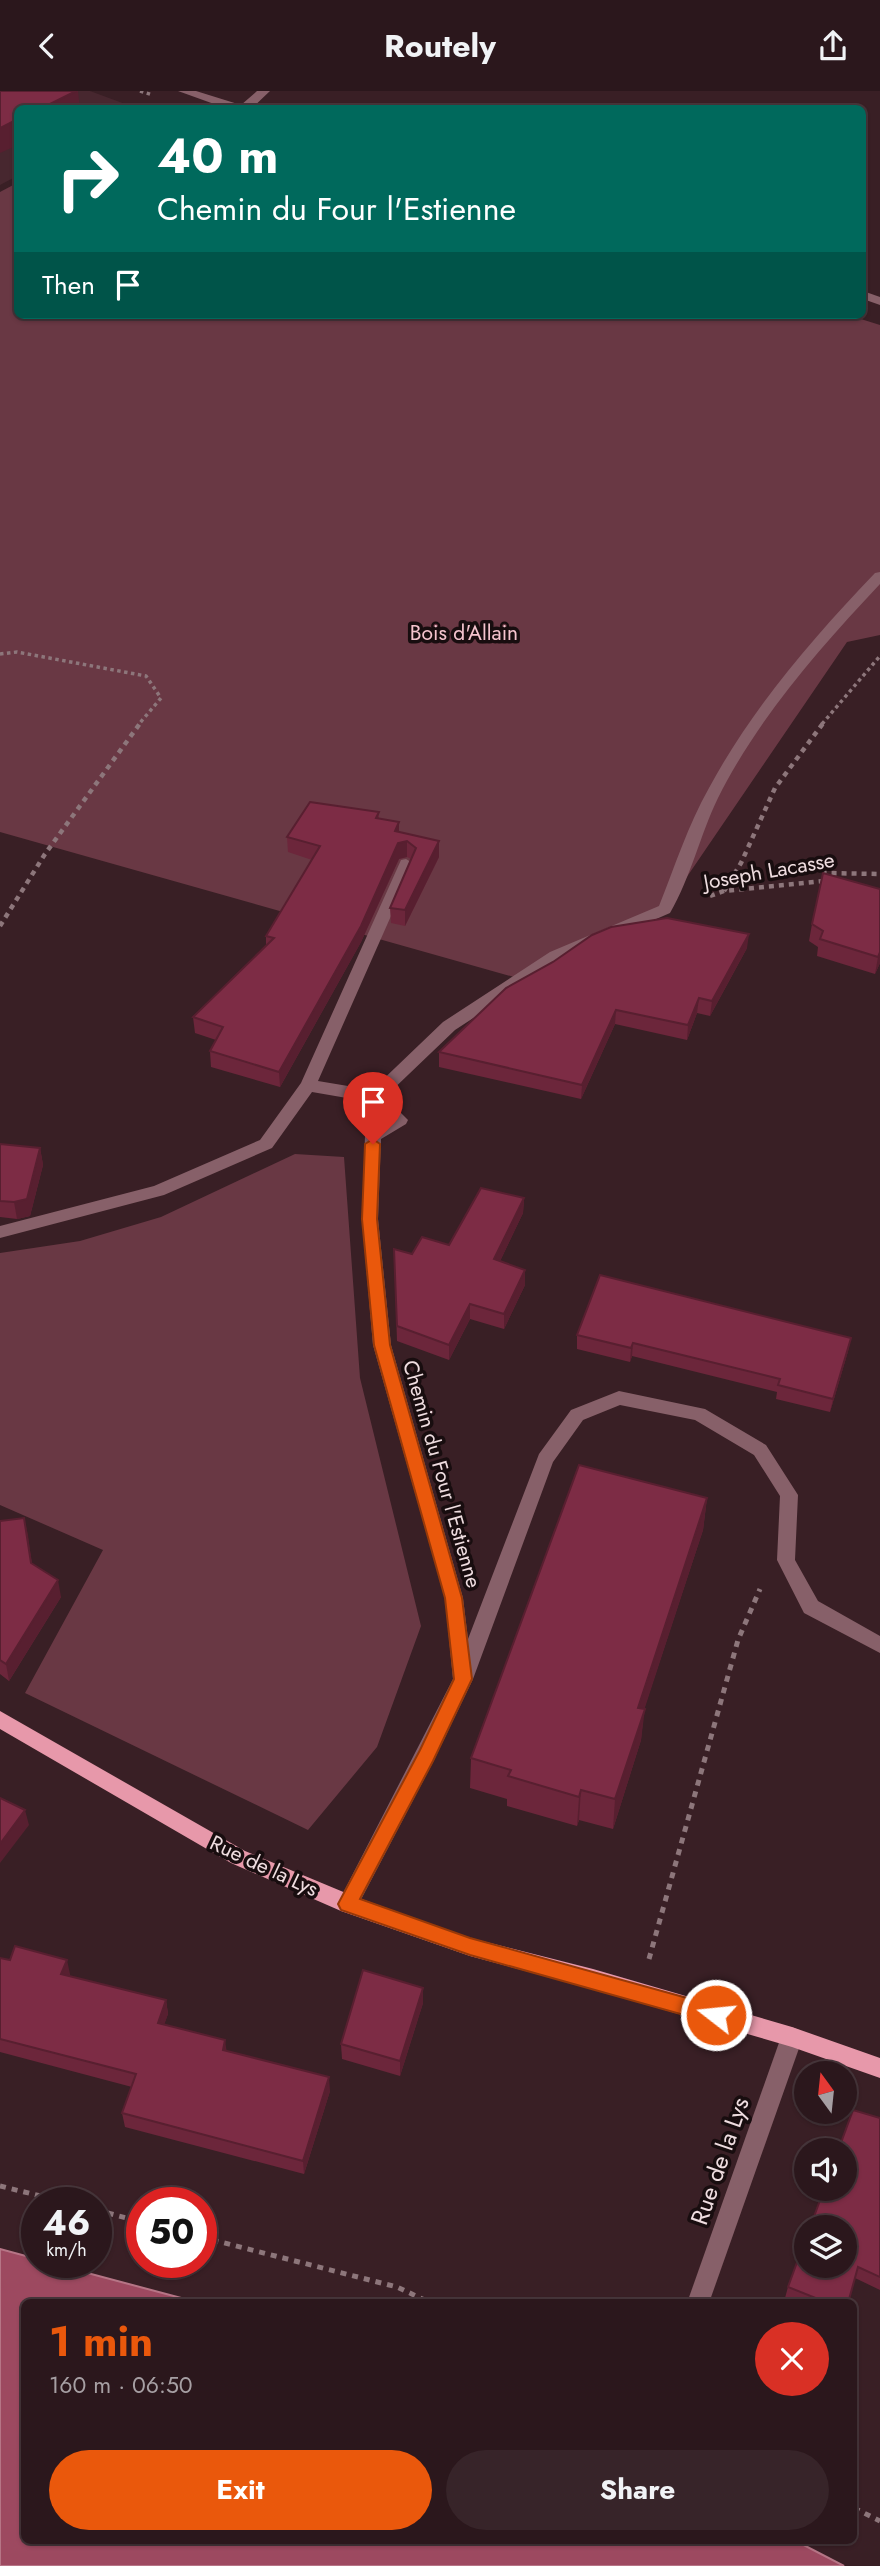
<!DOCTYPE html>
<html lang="en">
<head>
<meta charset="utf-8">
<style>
  :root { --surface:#2b171c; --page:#372429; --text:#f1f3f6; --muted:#a69fa3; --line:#47363b; --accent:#ea580c }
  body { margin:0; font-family:Jost,sans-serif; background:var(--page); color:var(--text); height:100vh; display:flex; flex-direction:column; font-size:26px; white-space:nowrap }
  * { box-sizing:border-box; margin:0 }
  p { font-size:23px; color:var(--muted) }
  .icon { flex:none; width:38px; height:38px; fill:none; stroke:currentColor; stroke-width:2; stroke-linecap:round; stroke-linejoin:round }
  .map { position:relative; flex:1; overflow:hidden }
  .panel { position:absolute; left:21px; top:2208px; width:836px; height:245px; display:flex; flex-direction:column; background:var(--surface); border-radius:10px; box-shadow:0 2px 5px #0004,0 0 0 2px var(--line) }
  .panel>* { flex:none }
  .hud { position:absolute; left:14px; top:14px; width:852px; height:214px; border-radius:10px; box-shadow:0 2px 5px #0004,0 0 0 2px var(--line); background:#00695c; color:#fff; overflow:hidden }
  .needle { width:46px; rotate:345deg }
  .buttons { position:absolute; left:794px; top:1970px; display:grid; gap:14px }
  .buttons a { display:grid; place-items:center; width:63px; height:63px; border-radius:50%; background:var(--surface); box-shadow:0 2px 5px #0004,0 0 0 2px var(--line); font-size:35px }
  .speed { position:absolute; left:21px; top:2096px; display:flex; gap:14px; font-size:35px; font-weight:700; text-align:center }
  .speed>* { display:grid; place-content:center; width:91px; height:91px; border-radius:50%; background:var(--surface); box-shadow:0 2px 5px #0004,0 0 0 2px var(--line); line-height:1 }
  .speed small { font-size:18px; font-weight:400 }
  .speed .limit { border:10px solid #d22; background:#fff; color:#111 }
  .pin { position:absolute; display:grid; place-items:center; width:60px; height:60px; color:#fff; margin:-72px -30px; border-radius:50% 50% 50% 0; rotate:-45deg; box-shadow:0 0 7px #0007 }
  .pin .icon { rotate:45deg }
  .me { position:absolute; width:77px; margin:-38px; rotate:286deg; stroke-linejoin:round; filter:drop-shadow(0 0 5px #0008) }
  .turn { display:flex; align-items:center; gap:24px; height:147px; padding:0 28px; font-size:32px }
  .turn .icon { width:91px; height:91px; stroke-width:2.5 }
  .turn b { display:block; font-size:49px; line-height:60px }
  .then { display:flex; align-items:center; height:66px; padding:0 28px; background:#0003; gap:14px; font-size:26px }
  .round { display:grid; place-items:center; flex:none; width:74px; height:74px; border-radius:37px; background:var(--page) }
  .headline { display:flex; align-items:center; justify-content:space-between; height:119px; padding:0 28px }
  h1 { font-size:42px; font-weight:700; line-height:52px; color:var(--accent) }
  .cta { display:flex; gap:14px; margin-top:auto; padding:14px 28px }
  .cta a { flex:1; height:80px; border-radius:42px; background:var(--accent); color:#fff; font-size:28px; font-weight:700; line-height:80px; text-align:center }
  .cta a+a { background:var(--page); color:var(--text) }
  header { display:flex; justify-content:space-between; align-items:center; height:91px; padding:0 28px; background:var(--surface); font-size:32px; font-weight:700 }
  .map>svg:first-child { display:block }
  .built { fill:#47272f }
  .green { fill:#693844 }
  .water { fill:#9d4960; stroke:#b67586; stroke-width:2 }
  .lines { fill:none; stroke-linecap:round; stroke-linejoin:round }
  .path-far2 { stroke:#8d767b; stroke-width:3.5; stroke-dasharray:3.5 3.5; stroke-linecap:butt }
  .path-far1 { stroke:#8d767b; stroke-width:4.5; stroke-dasharray:5 5; stroke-linecap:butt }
  .path { stroke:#8d767b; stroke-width:5; stroke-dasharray:6 6; stroke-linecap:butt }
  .minor { fill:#876069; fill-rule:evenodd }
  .major { fill:#e798aa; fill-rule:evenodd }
  .wall { fill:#6c263b }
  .shaded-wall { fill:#581f30 }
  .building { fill:#7d2c45; stroke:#581f30; stroke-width:2 }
  .route { fill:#ea580c; stroke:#983908; stroke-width:2 }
  .labels { text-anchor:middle; stroke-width:7; stroke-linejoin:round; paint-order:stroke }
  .park-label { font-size:21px; fill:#f5c4ce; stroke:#180d0f }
  .street-label { font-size:21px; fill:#efdde0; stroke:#180d0f }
  .near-street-label { font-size:24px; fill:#efdde0; stroke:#180d0f }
</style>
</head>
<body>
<header><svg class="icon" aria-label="back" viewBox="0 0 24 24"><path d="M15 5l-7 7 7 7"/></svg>Routely<svg class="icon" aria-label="share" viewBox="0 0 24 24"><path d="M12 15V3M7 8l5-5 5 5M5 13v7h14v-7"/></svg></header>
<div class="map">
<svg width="880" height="2475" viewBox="0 0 880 2475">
  <rect width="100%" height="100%" fill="#391f25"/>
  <path class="built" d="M 0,0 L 90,0 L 136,17 L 18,18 L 17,85 L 0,94 Z"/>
  <g class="green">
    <path d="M 17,92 L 18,224 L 848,224 L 880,234 L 880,544 L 847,551 L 665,818 L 521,888 L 0,741 L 0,101 Z"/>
    <path d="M 295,1063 L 344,1066 L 360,1287 L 421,1535 L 377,1656 L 308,1739 L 25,1602 L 103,1459 L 0,1414 L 0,1162 L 80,1150 L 161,1126 Z"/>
  </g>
  <path class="water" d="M 0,2158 L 37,2168 L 37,2172 L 50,2172 L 200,2212 L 24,2212 L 24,2450 L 796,2450 L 844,2475 L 0,2475 Z"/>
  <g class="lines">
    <g class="path-far2">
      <path d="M 140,0 L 153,4"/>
      <path d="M 0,563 L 17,561 L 146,585 L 161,607 L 139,633"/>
      <path d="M 822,633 L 880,565"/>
    </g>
    <g class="path-far1">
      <path d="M 724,800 L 741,772 L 775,697 L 824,631"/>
      <path d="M 710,805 L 724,800 L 824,790 L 825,782 L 880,783"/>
      <path d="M 0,835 L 45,763 L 141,631"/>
    </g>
    <g class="path">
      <path d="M 649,1868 L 738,1549 L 760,1498"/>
      <path d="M 0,2095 L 69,2112"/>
      <path d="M 96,2119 L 142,2131"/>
      <path d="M 201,2146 L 397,2196 L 431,2212"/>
      <path d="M 854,2417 L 880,2430"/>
    </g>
    <g class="minor">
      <path d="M 178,0 L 196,0 L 241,14 L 257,0 L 270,0 L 251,18 L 228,18 Z"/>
      <path d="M 863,200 L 880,206 L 880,214 L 863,208 Z"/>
      <path d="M 880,481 L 880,493 C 819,558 758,627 718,707 C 700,744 691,786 670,822 L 562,869 L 455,939 L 385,1006 L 408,1029 L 406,1033 L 381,1048 L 378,1128 L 391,1254 L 463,1507 L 468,1548 L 539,1363 L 571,1319 L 619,1300 L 705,1318 L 766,1354 L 798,1404 L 795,1469 L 818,1510 L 880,1545 L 880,1562 L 804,1522 L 777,1469 L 780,1405 L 754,1364 L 695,1329 L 620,1314 L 583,1329 L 553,1371 L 473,1588 L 433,1671 L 355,1820 L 348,1822 L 341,1820 L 338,1813 L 341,1806 L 453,1588 L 445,1507 L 373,1254 L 362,1128 L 365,1045 L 389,1028 L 370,1011 L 312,1001 L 272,1057 L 164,1104 L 0,1147 L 0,1135 L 154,1095 L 260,1049 L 301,992 L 401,769 L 406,768 L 414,773 L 318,990 L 372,999 L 443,931 L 550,861 L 659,815 C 675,775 688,734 709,697 C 752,617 812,548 875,482 Z"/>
      <path d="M 792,1936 L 799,1939 L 803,1946 L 709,2212 L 687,2212 L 781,1946 L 785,1939 Z"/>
    </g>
    <path class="major" d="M 0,1620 L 245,1760 L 353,1805 L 470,1847 L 593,1878 L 792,1936 L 880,1967 L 880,1987 L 792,1956 L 593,1898 L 470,1865 L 341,1820 L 231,1772 L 0,1638 Z"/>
  </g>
  <g class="wall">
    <path d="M 379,721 L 379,728 L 439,766 L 405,835 L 391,832 L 390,817 L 411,768 L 407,766 L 399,768 L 361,851 L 280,996 L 211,976 L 210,960 L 216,949 L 195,942 L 193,926 L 266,854 L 266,845 L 312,769 L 288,761 L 287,746 Z"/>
    <path d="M 880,798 L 880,872 L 875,883 L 817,865 L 818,856 L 809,850 L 812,833 Z"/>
    <path d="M 747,857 L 710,925 L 697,922 L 687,949 L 615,933 L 581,1008 L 439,976 L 439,961 Z"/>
    <path d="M 0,1053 L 40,1057 L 43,1074 L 30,1125 L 17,1128 L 0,1126 Z"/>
    <path d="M 524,1107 L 523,1122 L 500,1170 L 525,1179 L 525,1194 L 504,1238 L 470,1228 L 449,1269 L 397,1250 L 394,1158 L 412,1163 L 449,1154 Z"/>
    <path d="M 577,1244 L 851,1247 L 848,1260 L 830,1321 L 776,1308 L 777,1301 L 632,1265 L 630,1271 L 577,1258 Z"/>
    <path d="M 707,1407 L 703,1439 L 644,1618 L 641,1649 L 613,1738 L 579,1729 L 577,1735 L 507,1715 L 507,1708 L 470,1697 L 471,1667 Z"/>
    <path d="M 24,1427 L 32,1473 L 61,1506 L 9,1590 L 0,1583 L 0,1430 Z"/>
    <path d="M 0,1867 L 70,1883 L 69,1885 L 166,1909 L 168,1923 L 164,1933 L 227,1960 L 330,2000 L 304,2083 L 125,2036 L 122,2022 L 132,1996 L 0,1961 Z"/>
    <path d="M 423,1897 L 423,1912 L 400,1985 L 342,1968 L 341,1953 Z"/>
    <path d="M 880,2027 L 880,2199 L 855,2187 L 848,2212 L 796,2212 L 785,2207 L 788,2196 Z"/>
  </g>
  <g class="shaded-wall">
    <path d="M 76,0 L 78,0 L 80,18 L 40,18 Z"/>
    <path d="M 18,28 L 18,54 L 0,62 L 0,37 Z"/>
    <path d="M 399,731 L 399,747 L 395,740 Z"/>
    <path d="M 407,750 L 407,766 L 399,768 L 361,851 L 280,996 L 279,981 L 398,752 Z"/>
    <path d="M 439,750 L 439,766 L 405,835 L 405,819 Z"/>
    <path d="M 749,843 L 747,857 L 710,925 L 712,910 Z"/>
    <path d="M 880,861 L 880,872 L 875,883 L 878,866 Z"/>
    <path d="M 699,907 L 697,922 L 687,949 L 688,934 Z"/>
    <path d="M 616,919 L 615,933 L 581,1008 L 582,994 Z"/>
    <path d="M 40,1057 L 43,1074 L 30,1125 L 17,1128 L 14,1111 Z"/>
    <path d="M 524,1107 L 523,1122 L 494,1183 L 494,1168 Z"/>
    <path d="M 525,1179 L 525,1194 L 504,1238 L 504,1223 Z"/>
    <path d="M 470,1213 L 470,1228 L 449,1269 L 449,1254 Z"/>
    <path d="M 851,1247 L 848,1260 L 830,1321 L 833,1308 Z"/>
    <path d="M 633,1252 L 632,1265 L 630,1271 L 631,1257 Z"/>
    <path d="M 707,1407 L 703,1439 L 635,1647 L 638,1617 Z"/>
    <path d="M 24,1427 L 28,1444 L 34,1490 L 31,1472 Z"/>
    <path d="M 58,1489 L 61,1506 L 9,1590 L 6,1573 Z"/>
    <path d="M 645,1618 L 641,1649 L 613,1738 L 615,1708 Z"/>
    <path d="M 581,1699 L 579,1729 L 577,1735 L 579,1706 Z"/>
    <path d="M 25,1719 L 29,1734 L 0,1772 L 0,1753 Z"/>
    <path d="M 67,1869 L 70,1883 L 65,1897 L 61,1883 Z"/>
    <path d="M 423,1897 L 423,1912 L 400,1985 L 400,1970 Z"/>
    <path d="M 166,1909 L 168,1923 L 160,1946 L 158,1932 Z"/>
    <path d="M 225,1949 L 227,1963 L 223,1959 Z"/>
    <path d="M 329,1986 L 330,2000 L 304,2083 L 303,2070 Z"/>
  </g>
  <g class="building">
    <path d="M 0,0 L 76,0 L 40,18 L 18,18 L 18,28 L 0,37 Z"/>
    <path d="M 310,711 L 379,721 L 376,727 L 399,731 L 395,740 L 439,750 L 405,819 L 390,817 L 416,757 L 407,750 L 398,752 L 361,835 L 279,981 L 210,960 L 223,936 L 193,926 L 274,847 L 266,845 L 320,755 L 287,746 Z"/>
    <path d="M 823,782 L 880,798 L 880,861 L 878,866 L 820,848 L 823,840 L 812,833 Z"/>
    <path d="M 667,827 L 749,843 L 712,910 L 699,907 L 688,934 L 616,919 L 582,994 L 439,961 L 506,897 L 553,871 L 592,844 L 611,836 Z"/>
    <path d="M 0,1053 L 40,1057 L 27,1108 L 14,1111 L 0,1110 Z"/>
    <path d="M 481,1097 L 524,1107 L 494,1168 L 525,1179 L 504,1223 L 470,1213 L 449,1254 L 397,1235 L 394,1158 L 412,1163 L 422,1146 L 449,1154 Z"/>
    <path d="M 600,1184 L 851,1247 L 833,1308 L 778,1294 L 780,1288 L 633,1252 L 631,1257 L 577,1244 Z"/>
    <path d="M 579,1374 L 707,1407 L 638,1617 L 645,1618 L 615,1708 L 581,1699 L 579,1706 L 508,1685 L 511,1679 L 471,1667 Z"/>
    <path d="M 24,1427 L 31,1472 L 58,1489 L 6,1573 L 0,1569 L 0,1430 Z"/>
    <path d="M 0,1707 L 25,1719 L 0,1753 Z"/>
    <path d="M 15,1855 L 67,1869 L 61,1883 L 166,1909 L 158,1932 L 225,1949 L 223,1959 L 329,1986 L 303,2070 L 122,2022 L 136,1983 L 0,1948 L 0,1867 L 10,1869 Z"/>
    <path d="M 363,1879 L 423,1897 L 400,1970 L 341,1953 Z"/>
    <path d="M 853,2019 L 880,2027 L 880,2186 L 858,2176 L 848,2212 L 828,2212 L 788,2196 L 807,2144 L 807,2175 L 845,2175 L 845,2137 L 810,2137 L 824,2098 L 845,2098 L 845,2060 L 838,2060 Z"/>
  </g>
  <path class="route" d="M 373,1048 L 380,1053 L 377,1128 L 390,1254 L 462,1507 L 472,1588 L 433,1670 L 360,1808 L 470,1847 L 716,1915 L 722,1918 L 725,1924 L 722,1930 L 716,1933 L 470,1864 L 341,1819 L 338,1813 L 420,1659 L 454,1588 L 445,1507 L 374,1254 L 362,1128 L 365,1053 Z"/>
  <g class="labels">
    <g class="park-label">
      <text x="464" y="549">Bois d'Allain</text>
    </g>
    <g class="street-label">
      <text transform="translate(769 780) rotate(-10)" y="7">Joseph Lacasse</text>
      <text transform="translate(442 1383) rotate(74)" y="7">Chemin du Four l'Estienne</text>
      <text transform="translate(264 1775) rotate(25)" y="7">Rue de la Lys</text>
    </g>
    <g class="near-street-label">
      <text transform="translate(720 2070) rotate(-71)" y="8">Rue de la Lys</text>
    </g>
  </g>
</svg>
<div class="buttons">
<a><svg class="needle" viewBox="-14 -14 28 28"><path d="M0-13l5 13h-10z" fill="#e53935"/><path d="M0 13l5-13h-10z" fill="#a69fa3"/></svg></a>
<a><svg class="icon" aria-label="sound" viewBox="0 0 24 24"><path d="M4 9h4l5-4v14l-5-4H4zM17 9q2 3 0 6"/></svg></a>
<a><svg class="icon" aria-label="layers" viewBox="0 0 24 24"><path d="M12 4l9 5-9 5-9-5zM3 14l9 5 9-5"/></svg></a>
</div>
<div class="speed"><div>46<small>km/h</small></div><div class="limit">50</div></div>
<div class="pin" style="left:373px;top:1053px;background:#d93025"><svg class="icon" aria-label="arrive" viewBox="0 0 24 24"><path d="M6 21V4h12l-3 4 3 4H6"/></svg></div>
<svg class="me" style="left:716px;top:1924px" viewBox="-20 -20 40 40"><circle r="17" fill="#ea580c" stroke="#fff" stroke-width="3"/><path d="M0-11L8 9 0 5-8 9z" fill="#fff"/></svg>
<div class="hud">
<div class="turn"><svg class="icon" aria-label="right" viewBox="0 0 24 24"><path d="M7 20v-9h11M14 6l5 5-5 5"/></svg><div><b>40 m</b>Chemin du Four l'Estienne</div></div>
<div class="then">Then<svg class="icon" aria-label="arrive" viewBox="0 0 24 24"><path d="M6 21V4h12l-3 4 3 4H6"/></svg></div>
</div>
<section class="panel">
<div class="headline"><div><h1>1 min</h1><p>160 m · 06:50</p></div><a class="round" style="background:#d93025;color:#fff"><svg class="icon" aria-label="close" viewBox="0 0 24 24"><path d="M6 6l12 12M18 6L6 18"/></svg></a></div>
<div class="cta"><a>Exit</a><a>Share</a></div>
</section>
</div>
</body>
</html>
